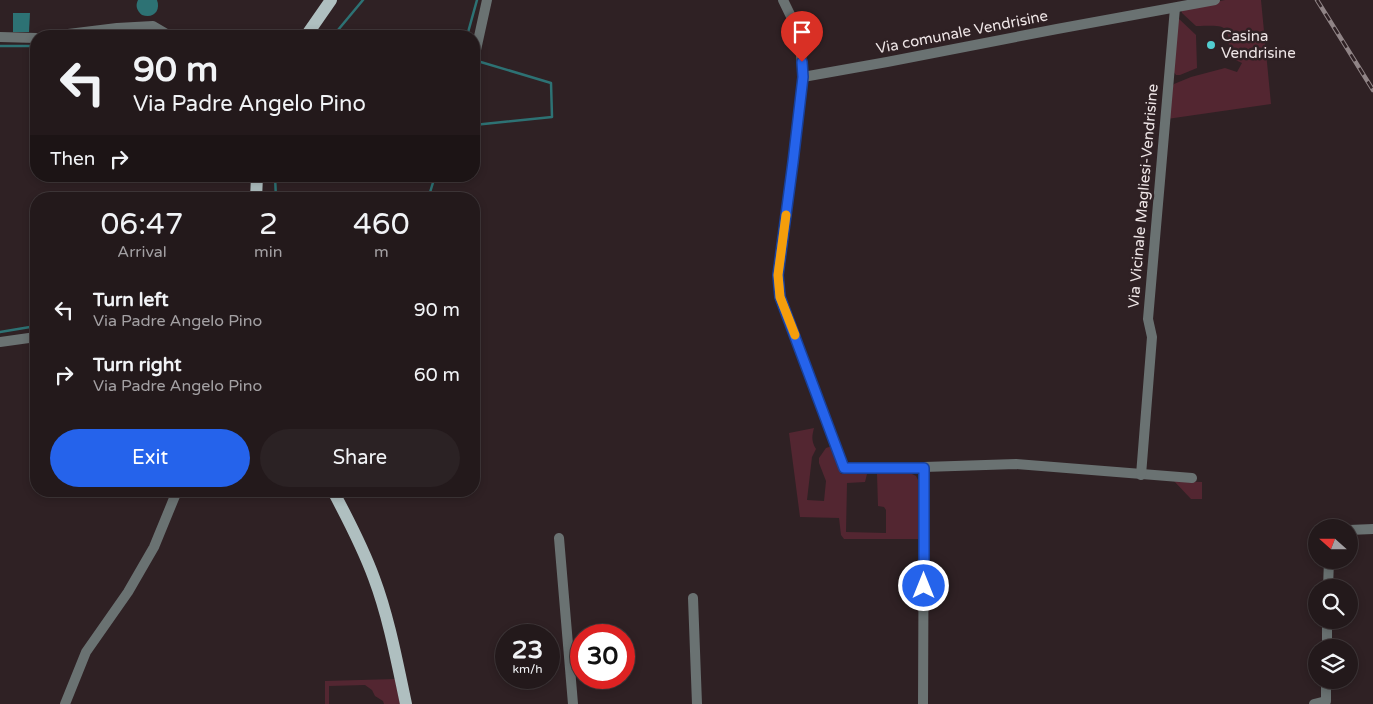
<!DOCTYPE html>
<html lang="en">
<head>
<meta charset="utf-8">
<style>
  :root { --surface:#23191b; --page:#2b2224; --text:#f1f3f6; --muted:#a3a0a3; --line:#40383a; --accent:#2563eb }
  body { margin:0; font-family:"Varela Round",sans-serif; background:var(--page); color:var(--text); height:100vh; display:flex; flex-direction:column; font-size:19px; white-space:nowrap }
  * { box-sizing:border-box; margin:0 }
  p { font-size:16px; color:var(--muted) }
  .icon { flex:none; width:28px; height:28px; fill:none; stroke:currentColor; stroke-width:2; stroke-linecap:round; stroke-linejoin:round }
  .map { position:relative; flex:1; overflow:hidden }
  .drawer { position:absolute; left:30px; top:192px; width:450px; height:305px; display:flex; flex-direction:column; background:var(--surface); border-radius:20px; box-shadow:0 2px 8px #0003,0 0 0 1px var(--line) }
  .drawer>* { flex:none }
  .banner { position:absolute; left:30px; top:30px; width:450px; height:152px; border-radius:20px; box-shadow:0 2px 8px #0003,0 0 0 1px var(--line); background:#23191b; color:var(--text); overflow:hidden }
  .needle { width:32px; rotate:291deg }
  .buttons { position:absolute; left:1308px; top:519px; display:grid; gap:10px }
  .buttons a { display:grid; place-items:center; width:50px; height:50px; border-radius:50%; background:var(--surface); box-shadow:0 2px 8px #0003,0 0 0 1px var(--line); font-size:25px }
  .speed { position:absolute; left:495px; top:624px; display:flex; gap:10px; font-size:25px; font-weight:700; text-align:center }
  .speed>* { display:grid; place-content:center; width:65px; height:65px; border-radius:50%; background:var(--surface); box-shadow:0 2px 8px #0003,0 0 0 1px var(--line); line-height:1 }
  .speed small { font-size:12px; font-weight:400 }
  .speed .limit { border:8px solid #d22; background:#fff; color:#111 }
  .pin { position:absolute; display:grid; place-items:center; width:42px; height:42px; color:#fff; margin:-51px -21px; border-radius:50% 50% 50% 0; rotate:-45deg; box-shadow:0 0 5px #0007 }
  .pin .icon { rotate:45deg }
  .me { position:absolute; width:55px; margin:-28px; rotate:0deg; stroke-linejoin:round; filter:drop-shadow(0 0 4px #0008) }
  .turn { display:flex; align-items:center; gap:18px; height:105px; padding:0 20px; font-size:22px }
  .turn .icon { width:65px; height:65px; stroke-width:2.5 }
  .turn b { display:block; font-size:35px; line-height:42px }
  .then { display:flex; align-items:center; height:48px; padding:0 20px; background:#0003; gap:10px; font-size:19px }
  .eta { display:flex; justify-content:space-evenly; align-items:center; height:85px; text-align:center }
  .eta b { font-size:30px; font-weight:600; line-height:35px }
  .cta { display:flex; gap:10px; margin-top:auto; padding:10px 20px }
  .cta a { flex:1; height:58px; border-radius:30px; background:var(--accent); color:#fff; font-size:20px; font-weight:600; line-height:58px; text-align:center }
  .cta a+a { background:var(--page); color:var(--text) }
  ul { padding:0; list-style:none }
  li { display:flex; align-items:center; gap:15px; height:65px; padding:0 20px }
  li div { flex:1 }
  li b { display:block; font-size:19px }
  li em { font-style:normal }
  .map>svg:first-child { display:block }
  .green { fill:#532631 }
  .water { fill:#2d7274 }
  .lines { fill:none; stroke-linecap:round; stroke-linejoin:round }
  .stream { stroke:#2d7274; stroke-width:2.5 }
  .minor { stroke:#6a7272; stroke-width:10 }
  .major { stroke:#afbfc0; stroke-width:12 }
  .rail-casing { stroke:#908486; stroke-width:4.5 }
  .rail { stroke:#2f2124; stroke-width:2.5; stroke-dasharray:8; stroke-linecap:butt }
  .route-casing { stroke:#184099; stroke-width:12 }
  .route { stroke:#2563eb; stroke-width:9 }
  .slow { stroke:#f59e0b; stroke-width:9 }
  .poi-dot { fill:#52cdd0; stroke:#2f2124; stroke-width:2 }
  .labels { text-anchor:middle; stroke-width:5; stroke-linejoin:round; paint-order:stroke }
  .street-label { font-size:15px; fill:#eee5e6; stroke:#2f2124 }
  .poi-label { font-size:15px; fill:#eee5e6; stroke:#2f2124; text-anchor:start }
</style>
</head>
<body>
<div class="map">
<svg width="1373" height="704" viewBox="0 0 1373 704">
  <rect width="100%" height="100%" fill="#2f2124"/>
  <g class="green">
    <path d="M 1225,0 L 1261,0 L 1271,104 L 1167,119 L 1171,89 L 1174,84 L 1191,77 L 1225,68 L 1237,72 L 1242,63 L 1229,57 C 1229,24 1229,25 1196,26 L 1182,13 L 1181,9 Z"/>
    <path d="M 1177,17 L 1196,35 L 1197,68 L 1180,75 L 1176,75 L 1173,71 Z"/>
    <path d="M 814,428 C 812,436 811,441 816,449 L 812,457 L 807,500 L 824,501 L 826,481 L 819,463 L 819,458 L 826,448 L 832,446 L 841,474 L 867,474 L 865,482 L 847,483 L 846,532 L 886,533 L 886,510 L 884,507 L 878,506 L 877,474 L 912,474 L 916,476 L 920,484 L 918,539 L 844,539 L 841,535 L 839,518 L 800,517 L 789,433 Z"/>
    <path d="M 1174,481 L 1202,482 L 1202,499 L 1191,499 Z"/>
    <path d="M 395,679 L 400,704 L 384,704 L 383,701 L 375,696 L 372,690 L 365,685 L 329,686 L 329,704 L 325,704 L 325,681 Z"/>
  </g>
  <g class="water">
    <path d="M 138,0 L 157,0 C 161,11 153,19 142,15 C 137,11 135,6 138,0 Z"/>
    <path d="M 13,13 L 30,13 L 29,32 L 13,32 Z"/>
  </g>
  <g class="lines">
    <g class="stream">
      <path d="M 333,36 L 363,0"/>
      <path d="M 467,36 L 477,0"/>
      <path d="M 0,46 L 36,46"/>
      <path d="M 474,60 L 551,83 L 552,117 L 474,125"/>
      <path d="M 275,176 L 276,199"/>
      <path d="M 428,199 L 435,176"/>
      <path d="M 0,332 L 36,326"/>
    </g>
    <g class="minor">
      <path d="M 783,0 L 799,33 L 803,77 L 793,162 L 778,275 L 780,297 L 844,468 L 924,467 L 923,704"/>
      <path d="M 52,36 L 117,28 L 153,26 L 170,36"/>
      <path d="M 0,37 L 36,38"/>
      <path d="M 476,50 L 487,0"/>
      <path d="M 803,77 L 887,62 L 1057,29 L 1215,0"/>
      <path d="M 0,342 L 36,337"/>
      <path d="M 924,467 L 1016,464 L 1192,478"/>
      <path d="M 1141,475 L 1152,337 L 1148,319 L 1175,8"/>
      <path d="M 1349,530 L 1373,529"/>
      <path d="M 559,538 L 573,704"/>
      <path d="M 1328,588 L 1329,560"/>
      <path d="M 693,598 L 697,704"/>
      <path d="M 1327,648 L 1327,620"/>
      <path d="M 65,704 L 86,652 L 128,592 L 154,547 L 177,491"/>
      <path d="M 1314,704 L 1326,701 L 1326,680"/>
    </g>
    <g class="major">
      <path d="M 306,36 L 331,0"/>
      <path d="M 256,199 L 257,176"/>
      <path d="M 333,491 C 348,519 363,548 374,578 C 389,618 397,662 406,704"/>
    </g>
    <defs>
      <path id="rail" d="M 1317,0 L 1373,90"/>
    </defs>
    <use href="#rail" class="rail-casing"/>
    <use href="#rail" class="rail"/>
  </g>
  <g class="lines">
    <defs>
      <path id="route" d="M 802,62 L 803,77 L 793,162 L 778,275 L 780,297 L 844,468 L 924,468 L 924,586"/>
    </defs>
    <use href="#route" class="route-casing"/>
    <use href="#route" class="route"/>
    <path class="slow" d="M 786,215 L 778,275 L 780,297 L 795,335"/>
  </g>
  <circle class="poi-dot" cx="1211" cy="45" r="5"/>
  <g class="labels">
    <g class="street-label">
      <text transform="translate(962 32) rotate(-11)" y="5">Via comunale Vendrisine</text>
      <text transform="translate(1143 196) rotate(-85)" y="5">Via Vicinale Magliesi-Vendrisine</text>
    </g>
    <g class="poi-label">
      <text x="1221" y="41">Casina<tspan x="1221" dy="17">Vendrisine</tspan></text>
    </g>
  </g>
</svg>
<div class="buttons">
<a><svg class="needle" viewBox="-14 -14 28 28"><path d="M0-13l5 13h-10z" fill="#e53935"/><path d="M0 13l5-13h-10z" fill="#a3a0a3"/></svg></a>
<a><svg class="icon" aria-label="search" viewBox="0 0 24 24"><circle cx="10" cy="10" r="6"/><path d="M15 15l6 6"/></svg></a>
<a><svg class="icon" aria-label="layers" viewBox="0 0 24 24"><path d="M12 4l9 5-9 5-9-5zM3 14l9 5 9-5"/></svg></a>
</div>
<div class="speed"><div>23<small>km/h</small></div><div class="limit">30</div></div>
<div class="pin" style="left:802px;top:62px;background:#d93025"><svg class="icon" aria-label="arrive" viewBox="0 0 24 24"><path d="M6 21V4h12l-3 4 3 4H6"/></svg></div>
<svg class="me" style="left:924px;top:586px" viewBox="-20 -20 40 40"><circle r="17" fill="#2563eb" stroke="#fff" stroke-width="3"/><path d="M0-11L8 9 0 5-8 9z" fill="#fff"/></svg>
<div class="banner">
<div class="turn"><svg class="icon" aria-label="left" viewBox="0 0 24 24"><path d="M17 20v-9H6M10 6l-5 5 5 5"/></svg><div><b>90 m</b>Via Padre Angelo Pino</div></div>
<div class="then">Then<svg class="icon" aria-label="right" viewBox="0 0 24 24"><path d="M7 20v-9h11M14 6l5 5-5 5"/></svg></div>
</div>
<section class="drawer">
<div class="eta">
<div><b>06:47</b><p>Arrival</p></div>
<div><b>2</b><p>min</p></div>
<div><b>460</b><p>m</p></div>
</div>
<ul>
<li><svg class="icon" aria-label="left" viewBox="0 0 24 24"><path d="M17 20v-9H6M10 6l-5 5 5 5"/></svg><div><b>Turn left</b><p>Via Padre Angelo Pino</p></div><em>90 m</em></li>
<li><svg class="icon" aria-label="right" viewBox="0 0 24 24"><path d="M7 20v-9h11M14 6l5 5-5 5"/></svg><div><b>Turn right</b><p>Via Padre Angelo Pino</p></div><em>60 m</em></li>
</ul>
<div class="cta"><a>Exit</a><a>Share</a></div>
</section>
</div>
</body>
</html>
